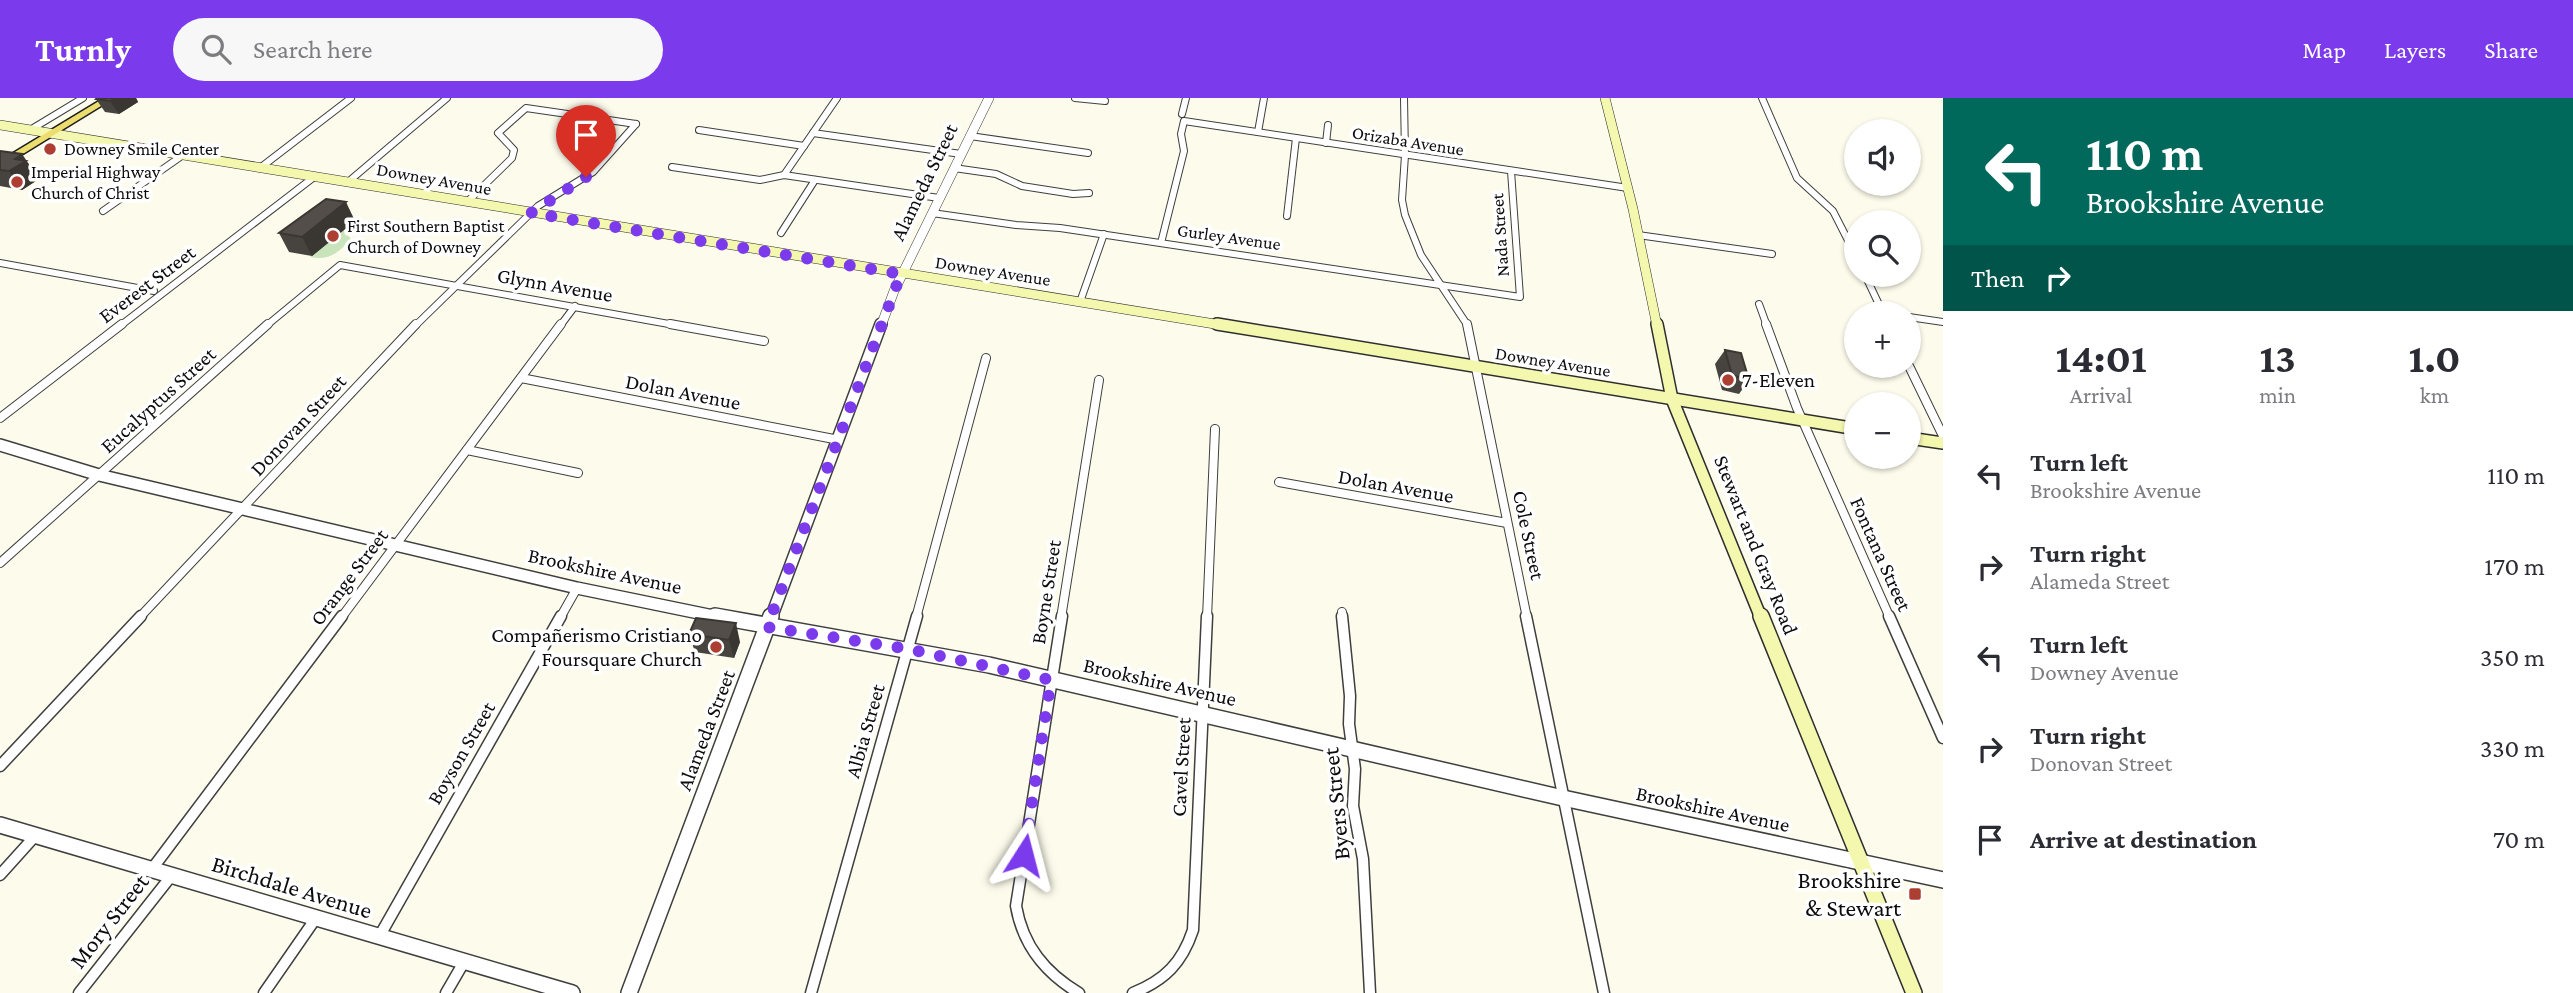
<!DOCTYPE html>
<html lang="en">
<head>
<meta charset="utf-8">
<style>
  :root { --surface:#fff; --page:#f7f7f7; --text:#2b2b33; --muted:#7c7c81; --accent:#7c3aed }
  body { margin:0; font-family:"Crimson Pro",serif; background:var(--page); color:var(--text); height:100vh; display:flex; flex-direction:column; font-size:26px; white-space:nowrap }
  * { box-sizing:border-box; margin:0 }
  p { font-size:23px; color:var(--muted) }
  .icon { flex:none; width:38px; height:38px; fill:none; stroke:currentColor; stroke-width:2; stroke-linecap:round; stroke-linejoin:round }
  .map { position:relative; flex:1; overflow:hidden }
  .details { display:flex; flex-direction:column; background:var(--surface); width:630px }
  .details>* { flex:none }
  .hud { background:#00695c; color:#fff; overflow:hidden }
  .fabs { position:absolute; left:1844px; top:21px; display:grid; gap:14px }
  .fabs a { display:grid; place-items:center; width:77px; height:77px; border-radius:50%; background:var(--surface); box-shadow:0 2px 5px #0004; font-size:35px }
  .pin { position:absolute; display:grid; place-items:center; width:60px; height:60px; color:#fff; margin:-72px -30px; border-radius:50% 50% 50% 0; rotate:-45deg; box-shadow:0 0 7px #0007 }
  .pin .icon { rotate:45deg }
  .me { position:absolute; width:77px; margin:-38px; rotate:9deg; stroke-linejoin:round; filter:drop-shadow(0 0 5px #0008) }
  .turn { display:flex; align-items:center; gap:24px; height:147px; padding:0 28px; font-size:32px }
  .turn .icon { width:91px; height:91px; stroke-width:2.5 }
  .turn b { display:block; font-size:49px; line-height:60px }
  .then { display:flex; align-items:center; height:66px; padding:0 28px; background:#0003; gap:14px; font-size:26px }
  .eta { display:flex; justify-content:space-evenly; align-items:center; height:119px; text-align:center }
  .eta b { font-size:42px; font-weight:700; line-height:49px }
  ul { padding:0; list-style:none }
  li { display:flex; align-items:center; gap:21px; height:91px; padding:0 28px }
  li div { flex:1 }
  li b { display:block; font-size:26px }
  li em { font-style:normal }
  header { display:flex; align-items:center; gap:42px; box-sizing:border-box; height:98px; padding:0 35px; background:var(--accent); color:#fff }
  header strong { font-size:33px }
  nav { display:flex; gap:38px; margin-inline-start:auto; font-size:24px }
  .search { width:490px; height:63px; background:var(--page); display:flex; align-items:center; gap:18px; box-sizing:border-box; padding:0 24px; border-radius:38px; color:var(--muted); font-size:26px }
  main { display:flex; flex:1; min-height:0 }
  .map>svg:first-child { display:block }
  .green { fill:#c9e4ba }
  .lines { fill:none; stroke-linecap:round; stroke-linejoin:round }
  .minor-far2-casing { stroke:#3f3f3f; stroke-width:8 }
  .minor-far1-casing { stroke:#3f3f3f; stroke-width:10 }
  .minor-casing { stroke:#3f3f3f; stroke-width:13 }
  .tertiary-far2-casing { stroke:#3f3f3f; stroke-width:10 }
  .tertiary-far1-casing { stroke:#3f3f3f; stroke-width:14 }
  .tertiary-casing { stroke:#3f3f3f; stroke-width:18 }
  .secondary-far2-casing { stroke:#2e2e2e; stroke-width:10 }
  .secondary-far1-casing { stroke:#2e2e2e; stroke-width:14 }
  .secondary-casing { stroke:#2e2e2e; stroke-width:18 }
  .primary-casing { stroke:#1d1d1d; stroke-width:3 }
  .minor-far2 { stroke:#fff; stroke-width:6 }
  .minor-far1 { stroke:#fff; stroke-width:8 }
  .minor { stroke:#fff; stroke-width:10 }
  .tertiary-far2 { stroke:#fff; stroke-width:9 }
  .tertiary-far1 { stroke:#fff; stroke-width:11 }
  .tertiary { stroke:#fff; stroke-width:15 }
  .secondary-far2 { stroke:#f4f7ae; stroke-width:9 }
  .secondary-far1 { stroke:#f4f7ae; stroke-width:11 }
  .secondary { stroke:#f4f7ae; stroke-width:15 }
  .primary { fill:#ebde6f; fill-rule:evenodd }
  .wall { fill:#47433f }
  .shaded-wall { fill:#3a3733 }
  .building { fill:#534e49; stroke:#3a3733; stroke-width:2 }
  .route { stroke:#7c3aed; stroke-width:12; stroke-dasharray:0 21.6 }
  .poi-dot { fill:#ad3e32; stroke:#fff; stroke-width:2.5 }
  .labels { text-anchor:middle; stroke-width:7; stroke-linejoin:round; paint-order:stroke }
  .far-street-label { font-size:18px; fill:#0c0c0c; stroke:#fff }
  .far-poi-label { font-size:18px; fill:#0c0c0c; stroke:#fff; text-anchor:start }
  .street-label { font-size:21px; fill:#0c0c0c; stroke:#fff }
  .poi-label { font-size:21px; fill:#0c0c0c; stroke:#fff; text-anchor:start }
  .near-street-label { font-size:24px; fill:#0c0c0c; stroke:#fff }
  .near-poi-label { font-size:24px; fill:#0c0c0c; stroke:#fff; text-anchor:end }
</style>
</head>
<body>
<header>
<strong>Turnly</strong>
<div class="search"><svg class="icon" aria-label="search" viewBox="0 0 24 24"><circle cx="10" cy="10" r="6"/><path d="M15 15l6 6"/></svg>Search here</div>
<nav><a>Map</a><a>Layers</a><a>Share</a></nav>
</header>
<main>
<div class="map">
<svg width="1943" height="895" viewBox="0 0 1943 895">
  <rect width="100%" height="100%" fill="#fdfcec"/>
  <path class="green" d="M 343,132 L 351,141 C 338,155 329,163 310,159 L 333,140 L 337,141 Z"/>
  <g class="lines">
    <defs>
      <g id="minor-far2">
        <path d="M 1075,0 L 1105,3"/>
        <path d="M 1404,0 L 1405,57 L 1402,102 L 1405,117 L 1421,157 L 1468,228"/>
        <path d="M 1762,0 L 1797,80 L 1833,113 L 1857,160"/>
        <path d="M 1182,16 L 1186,0"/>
        <path d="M 30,32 L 83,0"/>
        <path d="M 699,32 L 804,48"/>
        <path d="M 1258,34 L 1264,0"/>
        <path d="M 813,35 L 961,56"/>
        <path d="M 970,38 L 1088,55"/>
        <path d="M 1326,45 L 1328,27"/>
        <path d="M 672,69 L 760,82 L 784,77 L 939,100"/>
        <path d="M 260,70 L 351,0"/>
        <path d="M 954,70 L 996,76 L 1022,88 L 1073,96 L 1089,95"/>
        <path d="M 784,77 L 837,0"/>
        <path d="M 348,84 L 447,0"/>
        <path d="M 467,104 L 512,60 L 514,52 L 498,35 L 526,10 L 636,26"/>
        <path d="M 103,113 L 183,57"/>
        <path d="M 932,115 L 1016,127 L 1060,130 L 1520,199 L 1511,73"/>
        <path d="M 1287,118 L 1296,40"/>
        <path d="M 781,135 L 815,82"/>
        <path d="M 1638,137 L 1772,156"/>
        <path d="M 1161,145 L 1184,53 L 1181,36 L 1184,23 L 1628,90"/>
        <path d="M 0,165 L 154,193"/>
        <path d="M 1865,177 L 1883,215"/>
        <path d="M 1080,204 L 1104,136"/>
        <path d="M 1759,206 L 1767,228"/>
        <path d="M 1909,219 L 1943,224"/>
        <path d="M 120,228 L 314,79"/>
        <path d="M 266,228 L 340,167 L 680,228"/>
        <path d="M 415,228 L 538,108 L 593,74 L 636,26"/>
        <path d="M 560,228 L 575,208"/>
      </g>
      <g id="minor-far1">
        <path d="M 670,226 L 764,243"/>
        <path d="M 1467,226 L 1527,520"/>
        <path d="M 1766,226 L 1797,310 L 1890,520"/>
        <path d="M 1909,268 L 1943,338"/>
        <path d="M 521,280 L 839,342"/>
        <path d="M 0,320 L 122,226"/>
        <path d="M 467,352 L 578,375"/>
        <path d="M 1279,384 L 1507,425"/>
        <path d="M 0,465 L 268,226"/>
        <path d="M 1342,514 L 1343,520"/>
        <path d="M 139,520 L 416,226"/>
        <path d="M 341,520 L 561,226"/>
        <path d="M 560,520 L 577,490"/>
        <path d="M 916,520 L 986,260"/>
        <path d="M 1061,520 L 1099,282"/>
        <path d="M 1207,520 L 1215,331"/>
      </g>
      <g id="minor">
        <path d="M 1062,518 L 1016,808 C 1023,848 1045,875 1079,895"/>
        <path d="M 1342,518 L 1350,598 L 1349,626 L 1355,671 L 1353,708 L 1363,761 L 1370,895"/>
        <path d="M 1526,518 L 1604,895"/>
        <path d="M 1889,518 L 1943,640"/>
        <path d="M 0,668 L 141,518"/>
        <path d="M 152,771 L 342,518"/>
        <path d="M 0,777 L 36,737"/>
        <path d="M 379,839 L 561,518"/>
        <path d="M 79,895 L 172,777"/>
        <path d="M 264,895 L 316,820"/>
        <path d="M 446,895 L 464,864"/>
        <path d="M 811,895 L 917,518"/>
        <path d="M 1133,895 C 1165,882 1182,865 1193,832 L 1207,518"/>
      </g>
      <path id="tertiary-far2" d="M 881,228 L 894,193 L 989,0"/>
      <g id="tertiary-far1">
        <path d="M 0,347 L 99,377 L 577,490 L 723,520"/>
        <path d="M 771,520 L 881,226"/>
      </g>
      <g id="tertiary">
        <path d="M 715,518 L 989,567 L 1563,700 L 1943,782"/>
        <path d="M 0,727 L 572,895"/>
        <path d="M 629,895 L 771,518"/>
      </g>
      <g id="secondary-far2">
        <path d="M 1605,0 L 1633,111 L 1657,228"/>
        <path d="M 0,27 L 1227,228"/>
      </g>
      <g id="secondary-far1">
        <path d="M 1217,226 L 1857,331"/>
        <path d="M 1657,226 L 1672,301 L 1761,520"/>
        <path d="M 1909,340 L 1943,345"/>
      </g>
      <path id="secondary" d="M 1761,518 L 1914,895"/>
      <path id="primary" d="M 104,0 L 114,0 L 0,70 L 0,63 Z"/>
    </defs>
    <use href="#minor-far2" class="minor-far2-casing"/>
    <use href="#minor-far1" class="minor-far1-casing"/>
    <use href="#minor" class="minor-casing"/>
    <use href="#tertiary-far2" class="tertiary-far2-casing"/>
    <use href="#tertiary-far1" class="tertiary-far1-casing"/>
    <use href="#tertiary" class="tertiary-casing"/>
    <use href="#secondary-far2" class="secondary-far2-casing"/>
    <use href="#secondary-far1" class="secondary-far1-casing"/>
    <use href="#secondary" class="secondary-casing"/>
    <use href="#primary" class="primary-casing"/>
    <use href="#minor-far2" class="minor-far2"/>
    <use href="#minor-far1" class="minor-far1"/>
    <use href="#minor" class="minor"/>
    <use href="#tertiary-far2" class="tertiary-far2"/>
    <use href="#tertiary-far1" class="tertiary-far1"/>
    <use href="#tertiary" class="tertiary"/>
    <use href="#secondary-far2" class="secondary-far2"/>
    <use href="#secondary-far1" class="secondary-far1"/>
    <use href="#secondary" class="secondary"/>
    <use href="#primary" class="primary"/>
  </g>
  <g class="wall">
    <path d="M 97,0 L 136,0 L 138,4 L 119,16 L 105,14 L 96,1 Z"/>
    <path d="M 0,53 L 35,74 L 39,81 L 22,92 L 0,88 Z"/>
    <path d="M 355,123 L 312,158 L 289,154 L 279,135 Z"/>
    <path d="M 1725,252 L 1749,282 L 1739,296 L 1722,292 L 1715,266 Z"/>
    <path d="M 689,536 L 740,544 L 734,560 L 695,554 Z"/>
  </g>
  <g class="shaded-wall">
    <path d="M 115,0 L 136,0 L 138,4 L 119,16 L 110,3 Z"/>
    <path d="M 22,56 L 39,81 L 22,92 L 9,73 L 15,61 Z"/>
    <path d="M 346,104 L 355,123 L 312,158 L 302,139 Z"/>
    <path d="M 736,525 L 740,544 L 734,560 L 729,542 Z"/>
  </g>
  <g class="building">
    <path d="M 97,0 L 115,0 L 110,3 L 96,1 Z"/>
    <path d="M 0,53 L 22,56 L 15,61 L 26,63 L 9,73 L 0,72 Z"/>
    <path d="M 326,101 L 346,104 L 302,139 L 279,135 Z"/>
    <path d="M 1725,252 L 1741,255 L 1749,282 L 1732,277 Z"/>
    <path d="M 696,520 L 736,525 L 729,542 L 689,536 Z"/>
  </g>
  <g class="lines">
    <path class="route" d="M 586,79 L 531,115 L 901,176 L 767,529 L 908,551 L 1051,582 L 1024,757"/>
  </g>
  <g class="poi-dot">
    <circle cx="50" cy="51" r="7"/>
    <circle cx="17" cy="84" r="7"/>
    <circle cx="333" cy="138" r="7"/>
    <circle cx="1728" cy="282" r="7"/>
    <circle cx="716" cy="549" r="7"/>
    <rect x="1908" y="789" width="14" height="14" rx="3.5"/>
  </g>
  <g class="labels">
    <g class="far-street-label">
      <text transform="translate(1408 43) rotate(9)" y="6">Orizaba Avenue</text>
      <text transform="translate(434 81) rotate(10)" y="6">Downey Avenue</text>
      <text transform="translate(1500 137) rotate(-94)" y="6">Nada Street</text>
      <text transform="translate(1229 139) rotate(8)" y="6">Gurley Avenue</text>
      <text transform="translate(993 173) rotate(9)" y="6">Downey Avenue</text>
      <text transform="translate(1553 264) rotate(9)" y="6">Downey Avenue</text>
    </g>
    <g class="far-poi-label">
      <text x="64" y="57">Downey Smile Center</text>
      <text x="31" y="80">Imperial Highway<tspan x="31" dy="21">Church of Christ</tspan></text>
      <text x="347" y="134">First Southern Baptist<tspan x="347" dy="21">Church of Downey</tspan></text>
    </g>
    <g class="street-label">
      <text transform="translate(924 84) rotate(-64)" y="7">Alameda Street</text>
      <text transform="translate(147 186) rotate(-37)" y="7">Everest Street</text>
      <text transform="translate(555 187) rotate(10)" y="7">Glynn Avenue</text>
      <text transform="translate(683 294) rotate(11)" y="7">Dolan Avenue</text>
      <text transform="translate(158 302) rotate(-42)" y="7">Eucalyptus Street</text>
      <text transform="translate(298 327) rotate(-47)" y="7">Donovan Street</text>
      <text transform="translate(1396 388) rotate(10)" y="7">Dolan Avenue</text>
      <text transform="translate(1529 437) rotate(78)" y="7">Cole Street</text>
      <text transform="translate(1756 447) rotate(68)" y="7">Stewart and Gray Road</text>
      <text transform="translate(1881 456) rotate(66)" y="7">Fontana Street</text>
      <text transform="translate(605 473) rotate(12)" y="7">Brookshire Avenue</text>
      <text transform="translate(349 479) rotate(-53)" y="7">Orange Street</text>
      <text transform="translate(1046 494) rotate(-81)" y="7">Boyne Street</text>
      <text transform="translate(1160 584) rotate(13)" y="7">Brookshire Avenue</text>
      <text transform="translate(706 632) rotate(-69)" y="7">Alameda Street</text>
      <text transform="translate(865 633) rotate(-74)" y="7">Albia Street</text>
      <text transform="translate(461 655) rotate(-60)" y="7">Boyson Street</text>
      <text transform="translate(1181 669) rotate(-87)" y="7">Cavel Street</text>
      <text transform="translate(1713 711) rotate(12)" y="7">Brookshire Avenue</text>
    </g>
    <g class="poi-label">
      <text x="1742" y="289">7-Eleven</text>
      <text x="702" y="544" text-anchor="end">Compañerismo Cristiano<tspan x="702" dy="24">Foursquare Church</tspan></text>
    </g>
    <g class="near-street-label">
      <text transform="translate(1336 706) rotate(-96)" y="8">Byers Street</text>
      <text transform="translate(292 789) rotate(17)" y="8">Birchdale Avenue</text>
      <text transform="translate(109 823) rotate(-52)" y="8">Mory Street</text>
    </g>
    <g class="near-poi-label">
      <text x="1901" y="790">Brookshire<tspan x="1901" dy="28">&amp; Stewart</tspan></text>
    </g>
  </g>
</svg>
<div class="fabs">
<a><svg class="icon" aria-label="sound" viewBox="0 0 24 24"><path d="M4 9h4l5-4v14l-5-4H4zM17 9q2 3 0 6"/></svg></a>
<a><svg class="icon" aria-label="search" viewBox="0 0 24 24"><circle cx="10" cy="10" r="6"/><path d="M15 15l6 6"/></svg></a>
<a>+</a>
<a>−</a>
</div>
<div class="pin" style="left:586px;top:79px;background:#d93025"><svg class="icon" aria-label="arrive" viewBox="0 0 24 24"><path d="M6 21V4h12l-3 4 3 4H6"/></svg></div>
<svg class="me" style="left:1024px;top:757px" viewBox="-20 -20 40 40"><path d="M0-17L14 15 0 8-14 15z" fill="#7c3aed" stroke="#fff" stroke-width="4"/></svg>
</div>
<section class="details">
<div class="hud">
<div class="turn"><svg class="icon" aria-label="left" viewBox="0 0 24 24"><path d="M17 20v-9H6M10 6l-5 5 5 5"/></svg><div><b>110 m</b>Brookshire Avenue</div></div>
<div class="then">Then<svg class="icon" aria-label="right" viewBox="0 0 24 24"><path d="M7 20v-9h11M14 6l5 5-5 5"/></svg></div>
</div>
<div class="eta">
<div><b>14:01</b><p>Arrival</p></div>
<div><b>13</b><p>min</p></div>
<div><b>1.0</b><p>km</p></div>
</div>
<ul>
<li><svg class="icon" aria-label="left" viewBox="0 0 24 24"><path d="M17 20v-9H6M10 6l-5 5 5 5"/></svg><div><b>Turn left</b><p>Brookshire Avenue</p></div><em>110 m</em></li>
<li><svg class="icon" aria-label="right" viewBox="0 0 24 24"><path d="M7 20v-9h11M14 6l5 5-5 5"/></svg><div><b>Turn right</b><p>Alameda Street</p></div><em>170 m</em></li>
<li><svg class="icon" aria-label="left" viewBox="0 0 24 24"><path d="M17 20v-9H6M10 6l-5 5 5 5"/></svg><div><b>Turn left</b><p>Downey Avenue</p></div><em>350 m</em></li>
<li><svg class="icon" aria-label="right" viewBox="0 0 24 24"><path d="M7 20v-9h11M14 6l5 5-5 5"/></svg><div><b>Turn right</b><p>Donovan Street</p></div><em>330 m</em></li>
<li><svg class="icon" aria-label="arrive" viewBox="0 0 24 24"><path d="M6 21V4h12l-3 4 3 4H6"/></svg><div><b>Arrive at destination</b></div><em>70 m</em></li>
</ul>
</section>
</main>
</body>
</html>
